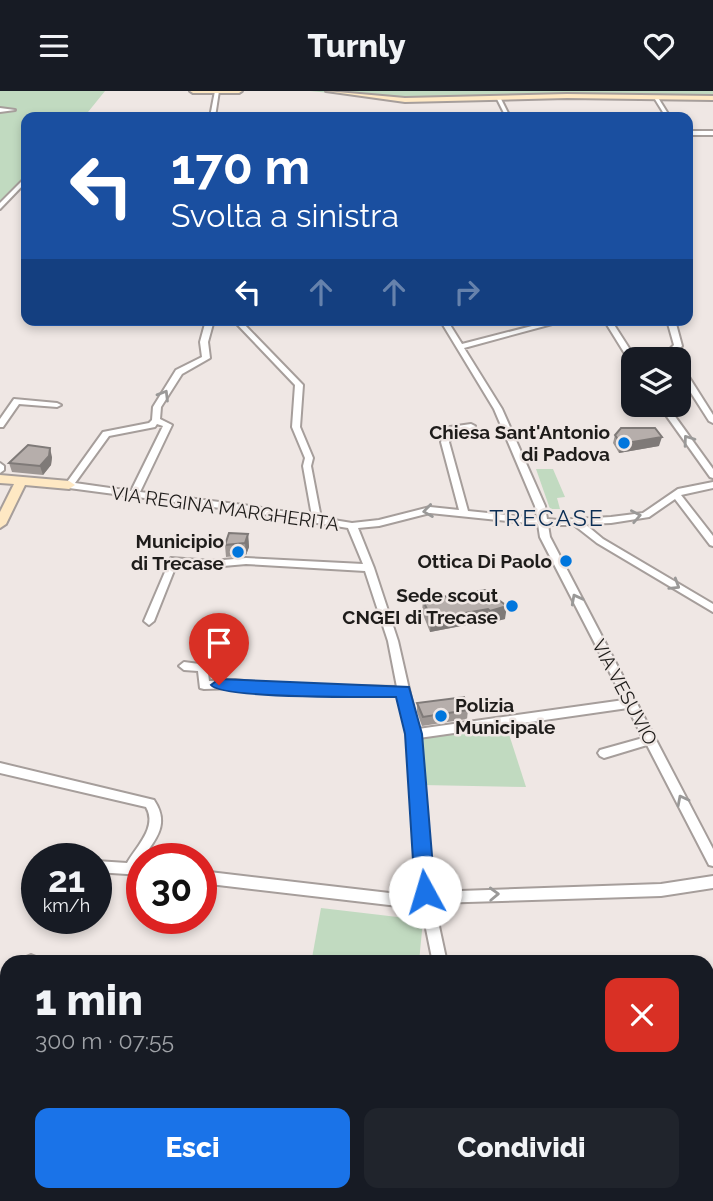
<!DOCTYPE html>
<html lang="it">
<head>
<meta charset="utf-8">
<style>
  :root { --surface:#171b24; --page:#20242c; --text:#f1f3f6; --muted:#9ea1a6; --accent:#1a73e8 }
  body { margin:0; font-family:Raleway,sans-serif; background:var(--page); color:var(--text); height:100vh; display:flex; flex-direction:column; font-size:26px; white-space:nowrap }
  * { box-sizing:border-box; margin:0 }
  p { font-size:23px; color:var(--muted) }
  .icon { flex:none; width:38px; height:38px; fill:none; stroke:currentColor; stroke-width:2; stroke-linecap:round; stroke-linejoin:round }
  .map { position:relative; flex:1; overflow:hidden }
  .details { position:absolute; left:0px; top:864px; width:714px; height:247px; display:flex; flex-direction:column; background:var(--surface); border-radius:21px 21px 0 0; box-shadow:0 4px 10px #0003 }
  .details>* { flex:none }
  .banner { position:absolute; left:21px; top:21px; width:672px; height:214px; border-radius:14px; box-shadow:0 4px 10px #0003; background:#1a4fa0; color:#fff; overflow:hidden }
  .fabs { position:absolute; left:621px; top:256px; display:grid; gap:14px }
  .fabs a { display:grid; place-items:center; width:70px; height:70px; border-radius:14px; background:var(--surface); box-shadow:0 4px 10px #0003; font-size:35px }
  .speed { position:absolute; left:21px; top:752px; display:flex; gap:14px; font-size:35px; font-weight:700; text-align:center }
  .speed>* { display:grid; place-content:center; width:91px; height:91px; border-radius:50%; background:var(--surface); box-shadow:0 4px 10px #0003; line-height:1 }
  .speed small { font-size:18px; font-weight:400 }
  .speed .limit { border:10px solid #d22; background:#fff; color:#111 }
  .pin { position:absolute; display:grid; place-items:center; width:60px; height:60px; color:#fff; margin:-72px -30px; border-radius:50% 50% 50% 0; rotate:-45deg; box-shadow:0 0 7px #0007 }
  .pin .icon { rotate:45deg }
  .me { position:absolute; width:77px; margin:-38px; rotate:354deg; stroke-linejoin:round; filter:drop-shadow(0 0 5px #0008) }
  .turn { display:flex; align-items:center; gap:24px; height:147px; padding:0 35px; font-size:32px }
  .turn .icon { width:91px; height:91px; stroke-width:2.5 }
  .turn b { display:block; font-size:49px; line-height:60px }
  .lanes { display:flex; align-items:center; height:66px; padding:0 35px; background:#0003; justify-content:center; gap:35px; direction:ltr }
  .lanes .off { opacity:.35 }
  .round { display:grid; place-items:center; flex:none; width:74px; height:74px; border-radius:14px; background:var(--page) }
  .head { display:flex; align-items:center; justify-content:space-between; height:119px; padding:0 35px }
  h1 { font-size:42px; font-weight:800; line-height:52px }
  .action { display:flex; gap:14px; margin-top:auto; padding:14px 35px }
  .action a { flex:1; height:80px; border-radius:14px; background:var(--accent); color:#fff; font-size:28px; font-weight:800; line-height:80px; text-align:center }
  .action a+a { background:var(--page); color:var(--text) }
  header { display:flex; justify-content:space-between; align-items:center; height:91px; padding:0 35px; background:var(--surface); font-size:32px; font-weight:800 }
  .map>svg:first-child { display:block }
  .green { fill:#c1dac0 }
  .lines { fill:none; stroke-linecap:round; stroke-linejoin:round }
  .street-casing { stroke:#a69e9b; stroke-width:4 }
  .secondary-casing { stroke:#a69e9b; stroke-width:4 }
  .street { fill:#fff; fill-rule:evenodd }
  .secondary { fill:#fee8c3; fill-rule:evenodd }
  .wall { fill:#9d9693 }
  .shaded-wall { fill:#7f7a78 }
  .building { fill:#b6aeab; stroke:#7f7a78; stroke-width:2 }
  .oneway { stroke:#9a9998 }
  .route { fill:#1a73e8; stroke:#114b97; stroke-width:2 }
  .poi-dot { fill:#0076dd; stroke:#efe7e4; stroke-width:2.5 }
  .labels { text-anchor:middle; stroke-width:5; stroke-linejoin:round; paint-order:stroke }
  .poi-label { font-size:19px; font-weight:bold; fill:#1e1c1a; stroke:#efe7e4; text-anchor:end }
  .street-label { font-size:19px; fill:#1e1c1a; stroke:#efe7e4 }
  .quarter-label { font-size:23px; letter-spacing:2px; fill:#0a2d54; stroke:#efe7e4 }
</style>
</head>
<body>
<header><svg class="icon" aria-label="menu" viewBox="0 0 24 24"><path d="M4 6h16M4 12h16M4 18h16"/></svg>Turnly<svg class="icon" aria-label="heart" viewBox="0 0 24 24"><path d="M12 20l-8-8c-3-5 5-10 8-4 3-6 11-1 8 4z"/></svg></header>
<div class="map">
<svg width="713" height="1110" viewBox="0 0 713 1110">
  <rect width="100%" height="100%" fill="#efe7e4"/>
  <g class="green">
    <path d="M 0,0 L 105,0 L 84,26 L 26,26 L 26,90 L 0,118 Z"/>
    <path d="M 310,0 L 713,0 L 713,8 L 550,6 L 419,11 Z"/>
    <path d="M 536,378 L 553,378 L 565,406 L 557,407 L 560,418 L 550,418 Z"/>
    <path d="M 506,634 L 526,696 L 422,694 L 418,646 Z"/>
    <path d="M 321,817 L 423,829 L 419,871 L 346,872 L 312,867 Z"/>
  </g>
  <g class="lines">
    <defs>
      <g id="street">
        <path d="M 215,0 L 219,0 L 215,26 L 210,26 Z"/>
        <path d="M 653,5 L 657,5 L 670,26 L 666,26 Z"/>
        <path d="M 496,6 L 500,6 L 510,26 L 506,26 Z"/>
        <path d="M 0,17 L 15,19 L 0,21 Z"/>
        <rect x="688" y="40" width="25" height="4"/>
        <path d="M 26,86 L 26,91 L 0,118 L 0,112 Z"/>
        <path d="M 206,229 L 214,229 L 208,251 L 210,267 L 182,283 L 161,316 L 160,328 L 172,334 L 140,401 L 243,414 L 312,425 L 303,375 L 305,367 L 292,336 L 295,294 L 233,229 L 240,229 L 303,294 L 300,336 L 313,367 L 311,375 L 321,427 L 352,432 L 379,429 L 430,416 L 459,419 L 441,351 L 450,336 L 471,333 L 475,335 L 474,337 L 456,340 L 449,351 L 468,420 L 537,427 L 535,415 L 494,318 L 440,229 L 447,229 L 462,253 L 555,229 L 567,229 L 464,257 L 502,318 L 545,415 L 547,428 L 558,429 L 611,426 L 643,422 L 678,398 L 713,391 L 713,397 L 681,404 L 713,445 L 713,455 L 710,454 L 675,408 L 649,426 L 611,432 L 585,433 L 603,448 L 713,513 L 713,521 L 597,452 L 574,434 L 548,434 L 550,446 L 713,758 L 713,775 L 709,774 L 647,654 L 604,667 L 600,665 L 598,662 L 600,659 L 643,647 L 628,617 L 419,647 L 431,801 L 661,793 L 713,785 L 713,797 L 661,805 L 434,812 L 447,872 L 433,872 L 421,813 L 398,815 L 201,792 L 201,780 L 398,803 L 419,802 L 407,643 L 399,604 L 280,602 L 235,597 L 204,598 L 200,597 L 198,580 L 184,579 L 179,575 L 184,571 L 207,574 L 209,590 L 235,589 L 280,594 L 397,596 L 388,550 L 365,480 L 246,473 L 212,476 L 177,472 L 154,530 L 149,534 L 144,530 L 171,467 L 212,470 L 246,467 L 363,473 L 348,437 L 243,420 L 69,397 L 65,394 L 103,341 L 149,332 L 152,329 L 153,316 L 176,279 L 202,266 L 200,251 ZM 157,333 L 163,335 L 131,400 L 75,392 L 109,345 L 155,336 ZM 430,422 L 538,433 L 540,446 L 624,609 L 418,638 L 398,550 L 374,477 L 358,437 L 379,435 Z"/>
        <path d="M 604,229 L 611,229 L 636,268 L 634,268 L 634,273 L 630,271 Z"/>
        <path d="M 667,229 L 675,229 L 682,255 L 676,261 L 678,268 L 670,268 L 668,260 L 674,254 Z"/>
        <path d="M 679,275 L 682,275 L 713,324 L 713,332 L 709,330 L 679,283 Z"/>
        <path d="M 14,308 L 57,312 L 61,314 L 57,316 L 19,313 L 3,336 L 0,336 L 0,328 Z"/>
        <path d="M 658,313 L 666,313 L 713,378 L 713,387 L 710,386 Z"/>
        <path d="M 0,372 L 4,375 L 4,379 L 0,382 Z"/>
        <path d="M 0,672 L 154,709 C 172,736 152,751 139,773 L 142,773 L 142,784 L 96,781 L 96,770 L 127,772 C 136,756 158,736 146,716 L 0,682 Z"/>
        <path d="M 31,864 L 36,866 L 37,872 L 23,872 L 26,866 Z"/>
        <path d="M 7,899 L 7,918 L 0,923 L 0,904 Z"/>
        <path d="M 0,938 L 7,939 L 7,953 L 0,952 Z"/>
        <path d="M 61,1104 L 78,1104 L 76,1110 L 59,1110 Z"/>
        <path d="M 388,1104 L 417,1104 L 419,1110 L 391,1110 Z"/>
        <path d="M 476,1104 L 492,1104 L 493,1110 L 477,1110 Z"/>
      </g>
      <g id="secondary">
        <path d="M 190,0 L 242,0 L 239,2 L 193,2 Z"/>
        <path d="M 326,0 L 405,7 L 567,3 L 713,5 L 713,9 L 567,7 L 405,11 Z"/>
        <path d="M 0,384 L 69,390 L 75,394 L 69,398 L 25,394 L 6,433 L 0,437 L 0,421 L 14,393 L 0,392 Z"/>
      </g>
    </defs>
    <use href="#street" class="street-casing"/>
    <use href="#secondary" class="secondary-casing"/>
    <use href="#street" class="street"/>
    <use href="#secondary" class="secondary"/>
  </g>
  <g class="wall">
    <path d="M 615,344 L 659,355 L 619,362 L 613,352 Z"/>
    <path d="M 52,366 L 51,374 L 43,384 L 12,381 L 9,372 Z"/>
    <path d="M 248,443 L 249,456 L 246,464 L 226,466 L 225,454 Z"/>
    <path d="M 485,499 L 505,528 L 489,532 L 487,530 L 430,541 L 422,521 L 423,509 Z"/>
    <path d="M 417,612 L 468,619 L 467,628 L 422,635 L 417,621 Z"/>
  </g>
  <g class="shaded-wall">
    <path d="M 662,346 L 659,355 L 619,362 L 621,353 Z"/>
    <path d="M 50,357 L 52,366 L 51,374 L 43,384 L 40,375 Z"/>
    <path d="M 248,443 L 249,456 L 246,464 L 245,452 Z"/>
    <path d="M 507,515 L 505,528 L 489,532 L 490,520 Z"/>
    <path d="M 488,518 L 487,530 L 430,541 L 431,528 Z"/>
  </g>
  <g class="building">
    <path d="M 621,337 L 655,337 L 662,346 L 621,353 L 615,344 Z"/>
    <path d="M 28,354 L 50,357 L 49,365 L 40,375 L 9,372 Z"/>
    <path d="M 229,442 L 248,443 L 245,452 L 225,454 Z"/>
    <path d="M 485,499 L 507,515 L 490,520 L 488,518 L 431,528 L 423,509 Z"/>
    <path d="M 464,606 L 468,619 L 423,626 L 417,612 Z"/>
  </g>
  <defs><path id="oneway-chevron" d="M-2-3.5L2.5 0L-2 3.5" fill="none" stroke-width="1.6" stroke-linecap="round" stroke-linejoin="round" transform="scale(1.75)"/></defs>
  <g class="oneway">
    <use href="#oneway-chevron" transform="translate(164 304) rotate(-59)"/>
    <use href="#oneway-chevron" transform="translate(688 349) rotate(-126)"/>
    <use href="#oneway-chevron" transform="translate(428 420) rotate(172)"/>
    <use href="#oneway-chevron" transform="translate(636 425) rotate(-11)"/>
    <use href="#oneway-chevron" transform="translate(675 494) rotate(32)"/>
    <use href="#oneway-chevron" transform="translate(576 508) rotate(-118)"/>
    <use href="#oneway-chevron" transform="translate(682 709) rotate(-117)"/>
    <use href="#oneway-chevron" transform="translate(494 803) rotate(-2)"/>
  </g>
  <path class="route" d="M 219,588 L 409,596 L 422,643 L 435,801 L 432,807 L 425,809 L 418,807 L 415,801 L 405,643 L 396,606 C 371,606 221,608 211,594 Z"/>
  <g class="poi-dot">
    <circle cx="624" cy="352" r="7"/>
    <circle cx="238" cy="461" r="7"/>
    <circle cx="566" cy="470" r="7"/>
    <circle cx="512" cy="515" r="7"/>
    <circle cx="441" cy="625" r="7"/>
  </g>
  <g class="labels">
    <g class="poi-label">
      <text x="610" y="348">Chiesa Sant'Antonio<tspan x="610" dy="22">di Padova</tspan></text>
      <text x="224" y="457">Municipio<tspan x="224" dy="22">di Trecase</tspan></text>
      <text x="552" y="477">Ottica Di Paolo</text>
      <text x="498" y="511">Sede scout<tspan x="498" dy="22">CNGEI di Trecase</tspan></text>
      <text x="455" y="621" text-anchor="start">Polizia<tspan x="455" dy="22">Municipale</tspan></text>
    </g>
    <g class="street-label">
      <text transform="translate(225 417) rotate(8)" y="7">VIA REGINA MARGHERITA</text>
      <text transform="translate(625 601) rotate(62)" y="7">VIA VESUVIO</text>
    </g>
    <g class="quarter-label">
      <text x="547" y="435">TRECASE</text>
    </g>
  </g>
</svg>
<div class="fabs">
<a><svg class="icon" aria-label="layers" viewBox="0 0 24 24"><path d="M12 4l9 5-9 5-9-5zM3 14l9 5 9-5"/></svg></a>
</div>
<div class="speed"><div>21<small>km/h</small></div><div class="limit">30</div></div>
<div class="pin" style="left:219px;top:594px;background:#d93025"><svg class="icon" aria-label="arrive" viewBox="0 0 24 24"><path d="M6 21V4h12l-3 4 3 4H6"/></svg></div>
<svg class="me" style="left:425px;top:801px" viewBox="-20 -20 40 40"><circle r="19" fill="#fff"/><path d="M0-13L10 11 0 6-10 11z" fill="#1a73e8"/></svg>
<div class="banner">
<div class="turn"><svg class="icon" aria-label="left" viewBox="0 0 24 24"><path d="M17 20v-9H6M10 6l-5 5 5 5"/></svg><div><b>170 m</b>Svolta a sinistra</div></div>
<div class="lanes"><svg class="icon" aria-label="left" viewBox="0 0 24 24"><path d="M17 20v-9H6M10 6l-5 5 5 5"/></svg><svg class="icon off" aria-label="ahead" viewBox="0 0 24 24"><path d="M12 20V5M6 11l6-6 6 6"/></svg><svg class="icon off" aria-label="ahead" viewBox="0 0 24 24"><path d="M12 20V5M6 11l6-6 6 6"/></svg><svg class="icon off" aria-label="right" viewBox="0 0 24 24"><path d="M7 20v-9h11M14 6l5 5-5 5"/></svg></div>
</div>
<section class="details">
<div class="head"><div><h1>1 min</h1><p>300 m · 07:55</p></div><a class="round" style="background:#d93025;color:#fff"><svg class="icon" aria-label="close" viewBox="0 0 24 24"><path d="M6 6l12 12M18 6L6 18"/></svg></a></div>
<div class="action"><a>Esci</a><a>Condividi</a></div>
</section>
</div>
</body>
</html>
